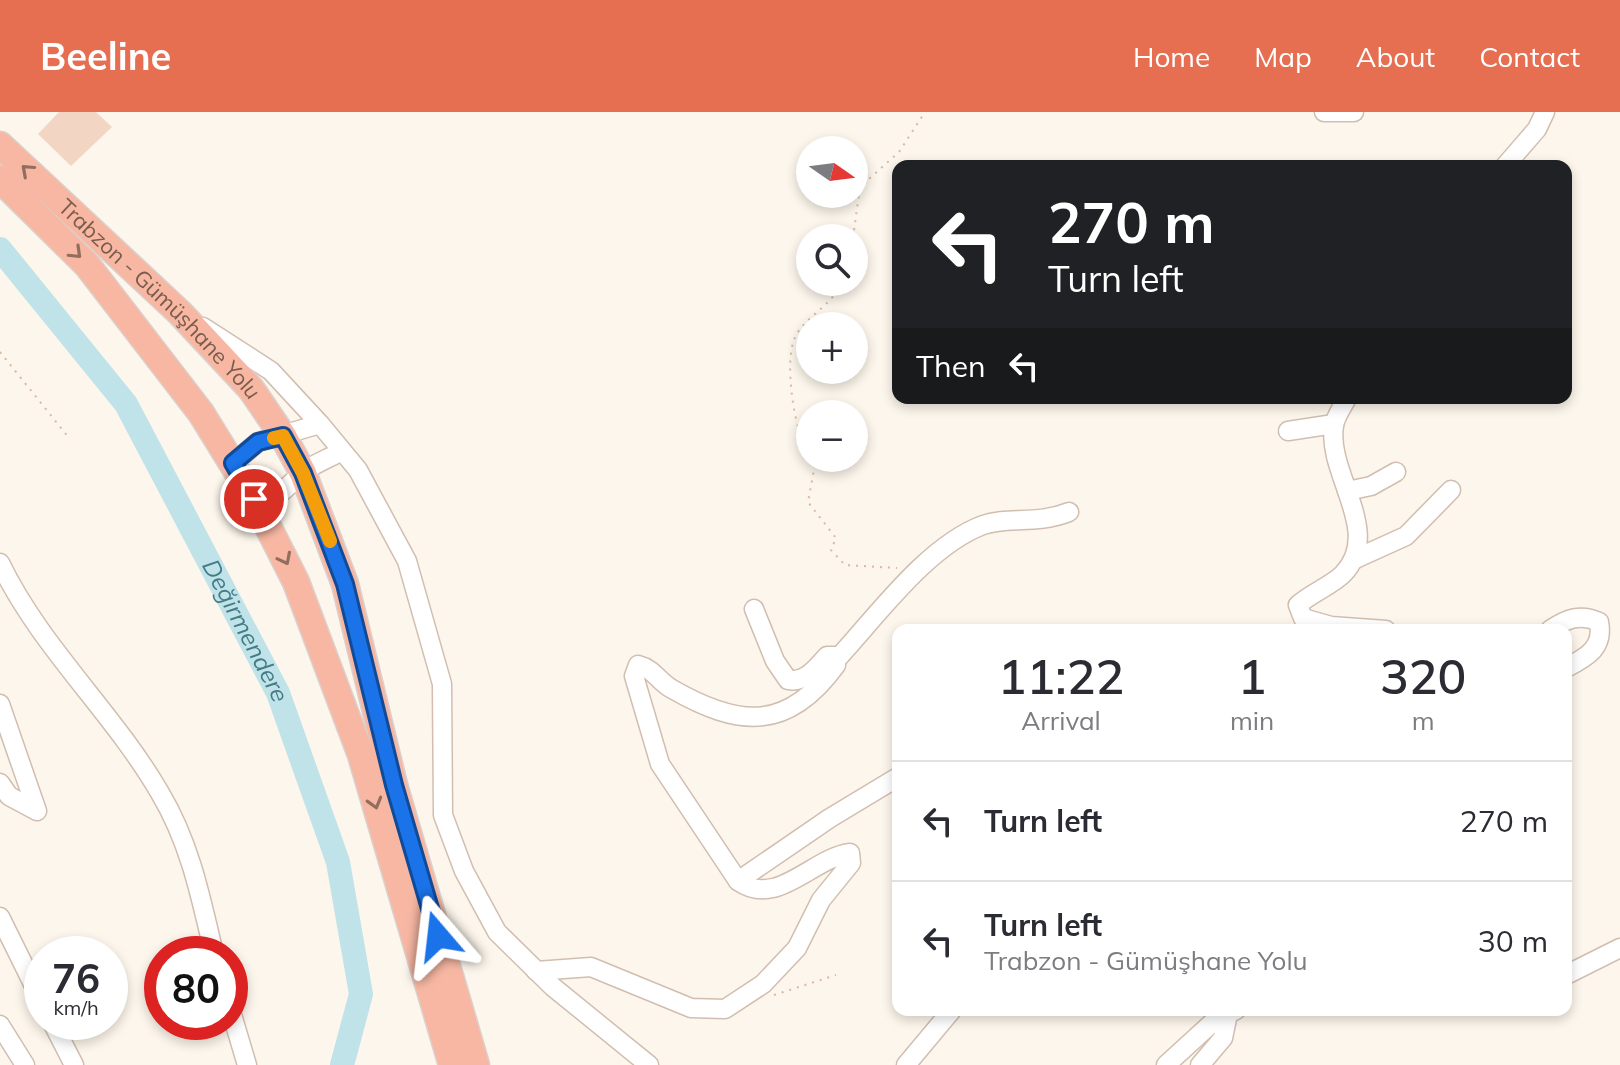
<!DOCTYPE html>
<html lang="en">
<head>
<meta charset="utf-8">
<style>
  :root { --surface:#fff; --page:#f2f2f3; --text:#2b2b33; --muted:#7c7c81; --line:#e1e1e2; --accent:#e76f51 }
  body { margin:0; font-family:Mulish,sans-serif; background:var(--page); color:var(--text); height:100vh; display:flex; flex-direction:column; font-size:30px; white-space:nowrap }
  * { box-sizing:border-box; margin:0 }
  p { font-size:26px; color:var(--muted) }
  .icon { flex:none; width:44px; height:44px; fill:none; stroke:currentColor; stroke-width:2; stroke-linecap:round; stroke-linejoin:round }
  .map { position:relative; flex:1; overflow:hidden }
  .drawer { position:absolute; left:892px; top:512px; width:680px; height:392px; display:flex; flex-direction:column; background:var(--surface); border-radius:16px; box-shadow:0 4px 12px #0003 }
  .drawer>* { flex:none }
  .top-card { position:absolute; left:892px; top:48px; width:680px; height:244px; border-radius:16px; box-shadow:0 4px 12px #0003; background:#202124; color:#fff; overflow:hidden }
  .needle { width:52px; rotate:104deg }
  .tools { position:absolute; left:796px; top:24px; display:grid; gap:16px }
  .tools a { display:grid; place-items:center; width:72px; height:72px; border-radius:50%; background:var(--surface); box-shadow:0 4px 12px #0003; font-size:40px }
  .speed { position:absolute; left:24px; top:824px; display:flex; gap:16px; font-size:40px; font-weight:700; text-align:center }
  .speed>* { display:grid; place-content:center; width:104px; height:104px; border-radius:50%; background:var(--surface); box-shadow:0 4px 12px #0003; line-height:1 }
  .speed small { font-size:20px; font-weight:400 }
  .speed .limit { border:12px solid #d22; background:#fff; color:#111 }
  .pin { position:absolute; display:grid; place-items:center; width:68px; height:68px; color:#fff; margin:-34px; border:4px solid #fff; border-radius:50%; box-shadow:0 2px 8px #0007 }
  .me { position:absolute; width:88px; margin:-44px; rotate:343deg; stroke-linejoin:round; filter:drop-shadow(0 0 6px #0008) }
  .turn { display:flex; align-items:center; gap:28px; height:168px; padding:0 24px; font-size:36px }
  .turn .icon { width:104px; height:104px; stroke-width:2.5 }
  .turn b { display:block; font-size:56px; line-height:68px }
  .then { display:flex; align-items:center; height:76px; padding:0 24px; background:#0003; gap:16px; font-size:30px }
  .eta { display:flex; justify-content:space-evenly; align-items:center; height:136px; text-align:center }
  .eta b { font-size:48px; font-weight:600; line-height:56px }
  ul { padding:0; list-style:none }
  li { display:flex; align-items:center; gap:24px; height:120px; padding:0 24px; border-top:2px solid var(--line) }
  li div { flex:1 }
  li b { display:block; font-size:30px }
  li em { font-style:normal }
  header { display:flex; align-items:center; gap:48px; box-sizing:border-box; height:112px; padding:0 40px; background:var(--accent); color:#fff }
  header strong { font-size:38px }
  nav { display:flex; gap:44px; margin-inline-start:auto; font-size:28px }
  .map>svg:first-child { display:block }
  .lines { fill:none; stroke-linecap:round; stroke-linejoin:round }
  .river { stroke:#bfe3e8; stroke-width:24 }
  .building { fill:#f3d5c3 }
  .minor-casing { stroke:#d1beb0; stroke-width:21 }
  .highway-casing { stroke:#dad1cd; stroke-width:29 }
  .path { stroke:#d9b8a5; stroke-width:2; stroke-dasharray:2 6; stroke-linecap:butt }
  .minor { stroke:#fff; stroke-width:18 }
  .highway { stroke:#f7b7a3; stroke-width:26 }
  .oneway { stroke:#936e5e }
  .route-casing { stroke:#114b97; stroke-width:20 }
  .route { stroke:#1a73e8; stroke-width:14 }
  .slow { stroke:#f59e0b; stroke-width:14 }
  .labels { text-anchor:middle; stroke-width:7; stroke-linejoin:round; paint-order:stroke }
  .street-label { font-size:22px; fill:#7a5c4d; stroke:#fffaf3 }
  .water-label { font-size:24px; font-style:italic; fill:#437c86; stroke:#fffaf3 }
</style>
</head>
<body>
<header>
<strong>Beeline</strong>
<nav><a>Home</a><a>Map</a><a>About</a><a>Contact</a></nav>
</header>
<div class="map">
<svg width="1620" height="953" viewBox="0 0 1620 953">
  <rect width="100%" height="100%" fill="#fdf6ec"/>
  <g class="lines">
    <path class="river" id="s1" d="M 0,137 L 126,292 L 278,581 L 338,750 L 361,882 L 342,953"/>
  </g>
  <path class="building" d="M 59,0 L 96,0 L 112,15 L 71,54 L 38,22 Z"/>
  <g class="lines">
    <defs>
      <g id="minor">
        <path d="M 1324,0 L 1354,0"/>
        <path d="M 1505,54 L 1537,17 L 1545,0"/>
        <path d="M 203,215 L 271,259 L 320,312 L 358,358 L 407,449 L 442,572 L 443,703 L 464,759 L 497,820 L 553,875 L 649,953"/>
        <path d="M 1347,286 C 1343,294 1335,305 1334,314 C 1326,361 1384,420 1343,462 C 1331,474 1311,481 1298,493 L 1303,506 L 1331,514 L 1386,518"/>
        <path d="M 1288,319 L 1334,312"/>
        <path d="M 233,351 L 258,330 L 320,312"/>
        <path d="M 1347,379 L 1371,374 L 1396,360"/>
        <path d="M 254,387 C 286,384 281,379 302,361 C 313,352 330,346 342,339"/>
        <path d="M 1353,448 L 1406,424 L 1451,378"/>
        <path d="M 0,451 C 41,536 113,600 160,681 C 190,731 201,786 214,842"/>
        <path d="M 1550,518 C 1566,507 1580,501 1599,510 C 1604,536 1587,545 1566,556"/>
        <path d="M 837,547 C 877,504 927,434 983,413 C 1008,404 1037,413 1069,400"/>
        <path d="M 0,592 L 37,699 L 9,684 L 0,671"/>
        <path d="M 738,769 L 830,706 L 898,665"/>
        <path d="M 0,805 L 42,890"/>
        <path d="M 536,859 L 591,855 L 691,896 L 725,897 L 763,872 L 797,836 L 821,788 L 851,751 L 850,741 C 812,746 777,797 738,769 L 660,652 L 634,564 L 638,553 C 654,557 658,569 672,577 C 740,616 788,619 836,553 L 834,544 L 827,544 C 816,556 805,571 788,568 L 775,549 L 754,497"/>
        <path d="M 1566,863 L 1620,836"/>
        <path d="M 230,896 L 247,953"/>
        <path d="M 52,910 L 74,953"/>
        <path d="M 0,913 L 25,953"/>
        <path d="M 906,953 L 952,898"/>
        <path d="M 1166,953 L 1213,910 L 1236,898"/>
        <path d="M 1200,953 L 1223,926 L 1228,902"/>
      </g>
      <g id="highway">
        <path id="s2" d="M 0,33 L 180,201 L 251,277 L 283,324 L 303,361 L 345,472 L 394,673 L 476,953"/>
        <path d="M 0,67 L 87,153 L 201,301 L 254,387 L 296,470 L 361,643 L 452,953"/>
      </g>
    </defs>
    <use href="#minor" class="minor-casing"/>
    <use href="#highway" class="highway-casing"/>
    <g class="path">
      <path d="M 853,126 L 860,75 L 899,40 L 925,0"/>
      <path d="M 0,240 L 69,326"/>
      <path d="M 809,344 C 795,323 781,242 798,220 C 812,200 832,193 842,170"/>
      <path d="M 811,346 L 815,352 L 808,390 L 836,426 L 831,438 L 845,453 L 897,456"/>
      <path d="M 774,883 L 836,863"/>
    </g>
    <use href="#minor" class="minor"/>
    <use href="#highway" class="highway"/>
  </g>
  <defs><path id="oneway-chevron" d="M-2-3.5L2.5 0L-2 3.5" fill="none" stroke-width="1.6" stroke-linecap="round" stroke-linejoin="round" transform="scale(2)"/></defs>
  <g class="oneway">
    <use href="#oneway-chevron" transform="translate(27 58) rotate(-138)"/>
    <use href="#oneway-chevron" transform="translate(76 141) rotate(44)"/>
    <use href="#oneway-chevron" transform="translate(285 447) rotate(63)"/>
    <use href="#oneway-chevron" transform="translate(375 691) rotate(74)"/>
  </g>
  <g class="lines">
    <defs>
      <path id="route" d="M 254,387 L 233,351 L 258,330 L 283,324 L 303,361 L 345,472 L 394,673 L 438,824"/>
    </defs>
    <use href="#route" class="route-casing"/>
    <use href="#route" class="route"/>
    <path class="slow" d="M 274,326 L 283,324 L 303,361 L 330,429"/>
  </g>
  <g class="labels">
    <g class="street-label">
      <text dy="8" stroke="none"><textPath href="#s2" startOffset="222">Trabzon - Gümüşhane Yolu</textPath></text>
    </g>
    <g class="water-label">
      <text dy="8" stroke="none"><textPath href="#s1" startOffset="456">Değirmendere</textPath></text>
    </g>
  </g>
</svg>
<div class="tools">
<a><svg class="needle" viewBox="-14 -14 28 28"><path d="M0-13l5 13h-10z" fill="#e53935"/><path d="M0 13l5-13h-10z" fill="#7c7c81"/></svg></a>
<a><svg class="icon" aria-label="search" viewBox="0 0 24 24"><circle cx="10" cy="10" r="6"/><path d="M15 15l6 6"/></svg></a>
<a>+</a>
<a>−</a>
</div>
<div class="speed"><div>76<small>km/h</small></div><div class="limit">80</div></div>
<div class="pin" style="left:254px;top:387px;background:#d93025"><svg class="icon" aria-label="arrive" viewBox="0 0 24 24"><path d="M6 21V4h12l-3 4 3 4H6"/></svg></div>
<svg class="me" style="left:438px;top:824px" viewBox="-20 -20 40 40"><path d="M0-17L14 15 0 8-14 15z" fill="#1a73e8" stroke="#fff" stroke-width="4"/></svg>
<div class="top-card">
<div class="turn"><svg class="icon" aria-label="left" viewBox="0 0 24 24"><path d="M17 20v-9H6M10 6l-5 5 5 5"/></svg><div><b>270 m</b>Turn left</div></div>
<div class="then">Then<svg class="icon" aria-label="left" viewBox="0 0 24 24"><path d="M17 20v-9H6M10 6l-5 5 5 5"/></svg></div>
</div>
<section class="drawer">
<div class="eta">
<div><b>11:22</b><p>Arrival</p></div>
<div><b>1</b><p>min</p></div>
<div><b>320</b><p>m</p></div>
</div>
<ul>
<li><svg class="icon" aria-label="left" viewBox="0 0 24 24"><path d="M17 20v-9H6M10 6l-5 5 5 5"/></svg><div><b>Turn left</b></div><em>270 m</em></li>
<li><svg class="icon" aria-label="left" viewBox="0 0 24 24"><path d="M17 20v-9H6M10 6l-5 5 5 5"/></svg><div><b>Turn left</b><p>Trabzon - Gümüşhane Yolu</p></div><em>30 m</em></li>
</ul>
</section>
</div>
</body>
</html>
